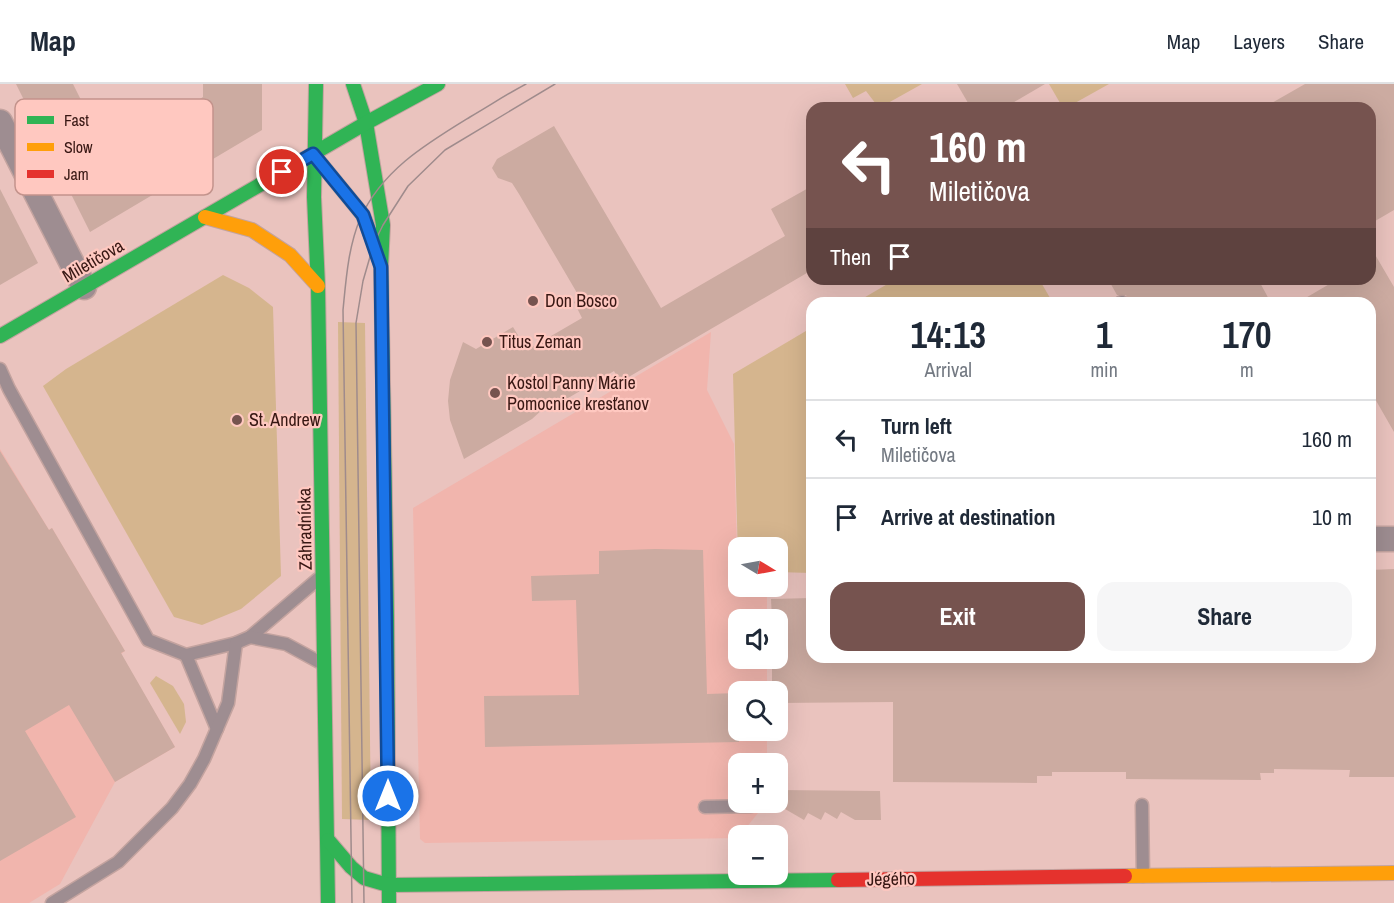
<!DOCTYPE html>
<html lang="en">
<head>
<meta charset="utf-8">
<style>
  :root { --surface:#fff; --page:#f6f6f7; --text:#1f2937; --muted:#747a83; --line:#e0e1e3; --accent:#76534f }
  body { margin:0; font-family:"Archivo Narrow",sans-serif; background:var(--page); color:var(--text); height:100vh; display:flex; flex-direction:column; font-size:22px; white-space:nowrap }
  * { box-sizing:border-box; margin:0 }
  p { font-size:20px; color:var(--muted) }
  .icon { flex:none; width:33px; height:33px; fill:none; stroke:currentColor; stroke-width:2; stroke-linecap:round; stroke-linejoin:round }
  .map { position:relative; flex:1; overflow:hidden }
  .drawer { position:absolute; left:806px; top:213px; width:570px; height:366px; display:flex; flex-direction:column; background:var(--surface); border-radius:18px; box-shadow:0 6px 24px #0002 }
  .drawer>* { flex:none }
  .top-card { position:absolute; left:806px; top:18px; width:570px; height:183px; border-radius:18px; box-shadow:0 6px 24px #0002; background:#76534f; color:#fff; overflow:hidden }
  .needle { width:39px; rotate:100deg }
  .tools { position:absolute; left:728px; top:453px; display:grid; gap:12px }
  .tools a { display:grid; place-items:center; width:60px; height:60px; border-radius:12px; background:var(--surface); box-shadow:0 6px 24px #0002; font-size:30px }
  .pin { position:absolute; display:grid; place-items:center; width:51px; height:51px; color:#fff; margin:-26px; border:3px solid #fff; border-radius:50%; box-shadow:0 2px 6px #0007 }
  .me { position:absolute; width:66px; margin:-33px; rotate:0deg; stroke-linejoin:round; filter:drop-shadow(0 0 4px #0008) }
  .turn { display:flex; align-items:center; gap:21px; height:126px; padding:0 24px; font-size:27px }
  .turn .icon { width:78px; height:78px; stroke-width:2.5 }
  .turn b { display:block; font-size:42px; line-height:51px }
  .then { display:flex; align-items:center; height:57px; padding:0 24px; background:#0003; gap:12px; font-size:22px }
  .eta { display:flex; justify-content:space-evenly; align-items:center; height:102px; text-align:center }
  .eta b { font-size:36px; font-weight:700; line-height:42px }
  .primary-button { display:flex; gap:12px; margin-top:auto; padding:12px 24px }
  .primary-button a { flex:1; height:69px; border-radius:18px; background:var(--accent); color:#fff; font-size:24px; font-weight:700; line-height:69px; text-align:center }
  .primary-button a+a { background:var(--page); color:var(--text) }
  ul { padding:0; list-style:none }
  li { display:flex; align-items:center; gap:18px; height:78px; padding:0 24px; border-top:2px solid var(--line) }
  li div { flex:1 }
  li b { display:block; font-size:22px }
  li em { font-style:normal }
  header { display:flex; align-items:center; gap:36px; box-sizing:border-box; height:84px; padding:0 30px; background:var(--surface); border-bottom:2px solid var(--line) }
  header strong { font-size:28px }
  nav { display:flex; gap:33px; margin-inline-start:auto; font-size:21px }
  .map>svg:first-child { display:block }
  .built { fill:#f1b5ad }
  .green { fill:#d5b58e }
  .building { fill:#ccaba1 }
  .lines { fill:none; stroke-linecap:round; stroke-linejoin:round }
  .lane-casing { stroke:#c3a39f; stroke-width:15 }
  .street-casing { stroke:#c3a39f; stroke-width:27 }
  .fast-casing { stroke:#c3a39f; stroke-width:16 }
  .slow-casing { stroke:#c3a39f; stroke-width:16 }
  .jam-casing { stroke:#c3a39f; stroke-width:16 }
  .lane { stroke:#9e8d91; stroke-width:12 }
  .street { stroke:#9e8d91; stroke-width:24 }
  .fast { stroke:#30b455; stroke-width:14 }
  .slow { stroke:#ff9f0a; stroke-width:14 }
  .jam { stroke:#e5322d; stroke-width:14 }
  .tram { stroke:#9f8b8c; stroke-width:1.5 }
  .route-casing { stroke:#114b97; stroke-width:15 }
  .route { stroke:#1a73e8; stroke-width:10 }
  .poi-dot { fill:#76534f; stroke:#ffc8c0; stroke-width:2 }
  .labels { text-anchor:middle; stroke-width:4.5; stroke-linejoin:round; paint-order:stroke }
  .street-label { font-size:18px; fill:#381713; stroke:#ffc8c0 }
  .poi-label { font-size:18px; fill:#381713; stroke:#ffc8c0; text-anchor:start }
  .key { fill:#ffc8c0; stroke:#c3938c; stroke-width:1.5 }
  .key-label { font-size:16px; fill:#381713 }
</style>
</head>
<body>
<header>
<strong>Map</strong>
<nav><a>Map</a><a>Layers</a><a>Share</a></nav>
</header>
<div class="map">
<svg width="1394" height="819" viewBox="0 0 1394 819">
  <rect width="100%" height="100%" fill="#eac3be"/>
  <g class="built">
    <path d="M 711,248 L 707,306 L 734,360 L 738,502 L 767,503 L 767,535 L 738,536 L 738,574 L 767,575 L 767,607 L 738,608 L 738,646 L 767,647 L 767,679 L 738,680 L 738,718 L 766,719 L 738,754 L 425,759 L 420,755 L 413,424 Z"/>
    <path d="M 0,365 L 49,446 L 52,444 L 125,567 L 121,570 L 175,663 L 115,698 L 60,800 L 29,819 L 0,819 Z"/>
  </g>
  <g class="green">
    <path d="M 845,0 L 922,0 L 879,24 L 866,7 L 853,14 Z"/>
    <path d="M 1049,0 L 1109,0 L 1066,24 L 1063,24 Z"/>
    <path d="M 223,191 L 249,204 L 273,223 L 281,492 L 241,525 L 202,541 L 174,533 L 43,302 L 66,285 Z"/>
    <path d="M 896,195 L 1039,195 L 1053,219 L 855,219 Z"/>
    <path d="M 338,238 L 365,239 L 371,736 L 342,735 Z"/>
    <path d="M 811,244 L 811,489 L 777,488 L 777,464 L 738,464 L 738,474 L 733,290 Z"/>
    <path d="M 156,592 L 173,602 L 184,620 L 186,638 L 180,650 L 150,599 Z"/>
  </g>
  <g class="building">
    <path d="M 16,0 L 73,0 L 81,16 L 62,27 L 91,82 L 203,13 L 203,0 L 262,0 L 262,46 L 90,148 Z"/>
    <path d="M 957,0 L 1045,0 L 1004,24 L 971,24 Z"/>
    <path d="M 1305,0 L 1394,0 L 1394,126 L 1370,140 L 1370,24 L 1263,24 Z"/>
    <path d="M 554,42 L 661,224 L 785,152 L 771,125 L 812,102 L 812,186 L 620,298 L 614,287 L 558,320 L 555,314 L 532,335 L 464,375 L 450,336 L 448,317 L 450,296 L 463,258 L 476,265 L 513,243 L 527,266 L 582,234 L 574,218 L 580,214 L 519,110 L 512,99 L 498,94 L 492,84 L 497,75 Z"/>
    <path d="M 0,105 L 38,179 L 0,201 Z"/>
    <path d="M 1370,162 L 1394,203 L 1394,348 L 1370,306 L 1370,219 L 1297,219 L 1338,195 L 1370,195 Z"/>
    <path d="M 1108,195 L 1258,195 L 1271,219 L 1130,219 L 1126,211 L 1117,211 Z"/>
    <path d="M 0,367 L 49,446 L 52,444 L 125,567 L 121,569 L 175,663 L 115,698 L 69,621 L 25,647 L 76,733 L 0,777 Z"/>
    <path d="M 655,465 L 703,466 L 707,610 L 738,609 L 739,658 L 485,663 L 484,612 L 579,611 L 576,516 L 532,517 L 531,492 L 599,490 L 599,467 Z"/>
    <path d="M 1394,485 L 1394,693 L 1349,693 L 1350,686 L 1274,685 L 1274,689 L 1260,689 L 1261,696 L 1126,695 L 1126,688 L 1052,688 L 1052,692 L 1037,692 L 1037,699 L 893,698 L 893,618 L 777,619 L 777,608 L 772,608 L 772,574 L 777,574 L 777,536 L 772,536 L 771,515 L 812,514 L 812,573 L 1370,573 L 1370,486 Z"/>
    <path d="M 777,706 L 880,707 L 881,736 L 855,736 L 841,728 L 837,735 L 825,728 L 821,736 L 808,729 L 804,736 L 773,718 L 777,718 Z"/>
  </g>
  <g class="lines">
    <defs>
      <g id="lane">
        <path d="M 1120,219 L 1122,218"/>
        <path d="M 0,285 L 9,305 L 148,556 L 186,571 L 236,559 L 250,553 L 318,495"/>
        <path d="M 250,553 L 286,560 L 321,579"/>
        <path d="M 186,571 L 217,645"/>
        <path d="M 1142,721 L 1143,792"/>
        <path d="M 705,723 L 751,722"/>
        <path d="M 52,819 L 118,778 L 172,724 L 190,700 L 204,675 L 228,619 L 236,559"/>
      </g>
      <g id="street">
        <path d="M 0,38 L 84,203"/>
        <path d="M 1370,455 L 1394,455"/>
      </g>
      <g id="fast">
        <path d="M 316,0 L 314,113 L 318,202 L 328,819"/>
        <path d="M 353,0 L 366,39 L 383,141 L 381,183 L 387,533 L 389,819"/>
        <path d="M 313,70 L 363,131 L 374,159"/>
        <path d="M 0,252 L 366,39 L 438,0"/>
        <path d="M 328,756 L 351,783 L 364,794 L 388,801 L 838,796"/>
      </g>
      <g id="slow">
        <path d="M 205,133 L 252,146 L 290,171 L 318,202"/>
        <path d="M 1125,792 L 1394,789"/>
      </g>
      <path id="jam" d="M 838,796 L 1125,792"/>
    </defs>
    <use href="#lane" class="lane-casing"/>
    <use href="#street" class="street-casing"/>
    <use href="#fast" class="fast-casing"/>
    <use href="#slow" class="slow-casing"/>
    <use href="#jam" class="jam-casing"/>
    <use href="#lane" class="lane"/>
    <use href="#street" class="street"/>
    <use href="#fast" class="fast"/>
    <use href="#slow" class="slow"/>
    <use href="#jam" class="jam"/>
    <g class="tram">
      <path d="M 352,819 L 343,226 C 346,196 348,164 360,135 C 382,86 426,60 470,33 C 489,22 507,10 526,0"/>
      <path d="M 364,819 L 356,239 L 363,197 L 374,159 L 383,141 L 408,102 L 445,66 L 555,0"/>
    </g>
  </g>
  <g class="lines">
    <defs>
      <path id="route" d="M 282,88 L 313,70 L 363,131 L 381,183 L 388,712"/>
    </defs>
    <use href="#route" class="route-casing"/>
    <use href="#route" class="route"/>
  </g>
  <g class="poi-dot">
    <circle cx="533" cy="217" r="6"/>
    <circle cx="487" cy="258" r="6"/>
    <circle cx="495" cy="309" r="6"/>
    <circle cx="237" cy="336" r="6"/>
  </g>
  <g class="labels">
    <g class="street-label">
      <text transform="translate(93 177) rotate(-30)" y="6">Miletičova</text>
      <text transform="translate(305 445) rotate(-91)" y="6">Záhradnícka</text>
      <text transform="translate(891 795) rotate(-1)" y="6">Jégého</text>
    </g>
    <g class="poi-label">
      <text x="545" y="223">Don Bosco</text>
      <text x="499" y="264">Titus Zeman</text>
      <text x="507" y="305">Kostol Panny Márie<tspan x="507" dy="21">Pomocnice kresťanov</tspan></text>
      <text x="249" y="342">St. Andrew</text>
    </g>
  </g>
  <rect x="15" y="15" width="198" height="96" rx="9" class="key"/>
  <rect x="27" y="32" width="27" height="8" fill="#30b455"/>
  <rect x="27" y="59" width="27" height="8" fill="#ff9f0a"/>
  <rect x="27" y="86" width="27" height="8" fill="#e5322d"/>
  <g class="key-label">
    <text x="64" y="42">Fast</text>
    <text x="64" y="69">Slow</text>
    <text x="64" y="96">Jam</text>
  </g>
</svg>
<div class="tools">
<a><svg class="needle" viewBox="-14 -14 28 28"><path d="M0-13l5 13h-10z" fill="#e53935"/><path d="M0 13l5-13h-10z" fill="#747a83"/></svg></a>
<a><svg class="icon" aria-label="sound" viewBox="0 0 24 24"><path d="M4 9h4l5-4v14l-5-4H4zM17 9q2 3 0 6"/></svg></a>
<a><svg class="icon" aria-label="search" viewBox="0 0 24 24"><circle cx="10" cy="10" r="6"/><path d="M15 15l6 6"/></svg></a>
<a>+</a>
<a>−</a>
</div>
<div class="pin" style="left:282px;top:88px;background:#d93025"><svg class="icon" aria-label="arrive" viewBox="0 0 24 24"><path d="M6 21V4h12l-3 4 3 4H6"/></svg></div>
<svg class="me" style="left:388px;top:712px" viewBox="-20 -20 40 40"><circle r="17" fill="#1a73e8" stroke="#fff" stroke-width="3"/><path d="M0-11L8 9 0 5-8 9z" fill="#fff"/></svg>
<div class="top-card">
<div class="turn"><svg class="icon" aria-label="left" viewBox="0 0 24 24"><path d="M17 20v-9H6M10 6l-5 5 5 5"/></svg><div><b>160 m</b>Miletičova</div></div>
<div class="then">Then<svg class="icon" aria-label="arrive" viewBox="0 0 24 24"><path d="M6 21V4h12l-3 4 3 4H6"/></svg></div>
</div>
<section class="drawer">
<div class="eta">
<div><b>14:13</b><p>Arrival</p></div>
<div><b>1</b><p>min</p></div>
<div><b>170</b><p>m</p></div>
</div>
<ul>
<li><svg class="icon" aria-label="left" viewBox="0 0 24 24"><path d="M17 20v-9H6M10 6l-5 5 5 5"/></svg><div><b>Turn left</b><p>Miletičova</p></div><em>160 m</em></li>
<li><svg class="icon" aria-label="arrive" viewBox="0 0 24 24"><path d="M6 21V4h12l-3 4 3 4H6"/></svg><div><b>Arrive at destination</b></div><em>10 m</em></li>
</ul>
<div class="primary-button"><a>Exit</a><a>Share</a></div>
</section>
</div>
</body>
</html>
